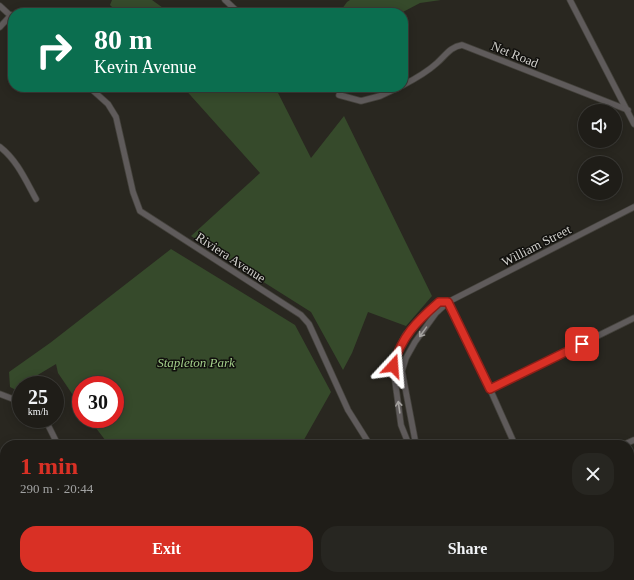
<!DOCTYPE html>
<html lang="en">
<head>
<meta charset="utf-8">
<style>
  :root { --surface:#1f1d18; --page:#272621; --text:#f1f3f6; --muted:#a1a2a2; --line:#3c3b37; --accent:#d93025 }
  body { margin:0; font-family:"Times New Roman",serif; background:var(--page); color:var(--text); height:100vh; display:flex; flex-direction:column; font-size:15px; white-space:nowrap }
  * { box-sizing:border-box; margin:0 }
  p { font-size:13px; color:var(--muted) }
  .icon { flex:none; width:22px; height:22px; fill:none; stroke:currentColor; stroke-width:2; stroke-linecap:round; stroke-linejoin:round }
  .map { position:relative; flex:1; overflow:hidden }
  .side { position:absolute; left:0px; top:440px; width:634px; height:140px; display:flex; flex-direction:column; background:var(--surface); border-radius:16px 16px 0 0; box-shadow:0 2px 10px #0003,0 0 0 1px var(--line) }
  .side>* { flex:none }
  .top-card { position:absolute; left:8px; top:8px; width:400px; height:84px; border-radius:16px; box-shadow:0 2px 10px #0003,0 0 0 1px var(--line); background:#0b6e4f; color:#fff; overflow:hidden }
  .fabs { position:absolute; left:578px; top:104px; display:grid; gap:8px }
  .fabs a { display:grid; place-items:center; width:44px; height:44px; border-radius:50%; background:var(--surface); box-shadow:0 2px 10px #0003,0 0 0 1px var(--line); font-size:20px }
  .speed { position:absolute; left:12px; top:376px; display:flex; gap:8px; font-size:20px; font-weight:700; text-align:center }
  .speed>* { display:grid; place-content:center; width:52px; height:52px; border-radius:50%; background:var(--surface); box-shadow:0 2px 10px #0003,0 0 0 1px var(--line); line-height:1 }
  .speed small { font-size:10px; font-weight:400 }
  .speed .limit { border:6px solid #d22; background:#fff; color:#111 }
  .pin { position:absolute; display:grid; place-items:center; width:34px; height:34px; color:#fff; margin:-17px; border-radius:8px; box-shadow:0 2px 6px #0006 }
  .me { position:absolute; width:44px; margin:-22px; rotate:19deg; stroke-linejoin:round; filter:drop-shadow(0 0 3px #0008) }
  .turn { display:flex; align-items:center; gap:14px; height:84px; padding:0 20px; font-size:18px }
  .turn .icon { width:52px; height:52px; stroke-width:2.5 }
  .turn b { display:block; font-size:28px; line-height:34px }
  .round { display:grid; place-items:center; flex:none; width:42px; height:42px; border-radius:16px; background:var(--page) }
  .headline { display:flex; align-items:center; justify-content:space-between; height:68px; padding:0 20px }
  h1 { font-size:24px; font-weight:700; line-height:30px; color:var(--accent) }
  .cta { display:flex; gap:8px; margin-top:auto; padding:8px 20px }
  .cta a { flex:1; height:46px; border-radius:16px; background:var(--accent); color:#fff; font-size:16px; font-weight:700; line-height:46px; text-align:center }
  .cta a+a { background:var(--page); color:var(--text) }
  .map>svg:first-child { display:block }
  .green { fill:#364a2b }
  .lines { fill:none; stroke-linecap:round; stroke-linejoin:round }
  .street-casing { stroke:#44423c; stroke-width:7 }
  .secondary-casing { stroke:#44423c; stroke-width:10 }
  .street { stroke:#5f5b5b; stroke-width:5.5 }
  .secondary { stroke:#7f7878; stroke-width:8 }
  .oneway { stroke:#a4a29f }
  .route-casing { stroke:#8d1f18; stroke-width:10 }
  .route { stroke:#d93025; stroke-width:7 }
  .labels { text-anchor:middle; stroke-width:3; stroke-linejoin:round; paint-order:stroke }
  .street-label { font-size:13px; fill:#d2d1cd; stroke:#11100d }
  .park-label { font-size:13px; font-style:italic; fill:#a3ce8a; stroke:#11100d }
</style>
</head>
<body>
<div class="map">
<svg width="634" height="580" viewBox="0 0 634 580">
  <rect width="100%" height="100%" fill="#292720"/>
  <g class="green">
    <path d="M 112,0 L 152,0 L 170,13 L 118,13 L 110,5 Z"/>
    <path d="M 350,0 L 441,0 L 420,3 L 401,13 L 339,13 L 347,2 Z"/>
    <path d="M 183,87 L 275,87 L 311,158 L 344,116 L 432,296 L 406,326 L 368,312 L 352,353 L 343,370 L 311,312 L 191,236 L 260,173 Z"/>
    <path d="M 171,249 L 295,325 L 331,392 L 301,445 L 109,445 L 89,419 L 115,419 L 115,385 L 81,385 L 81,407 L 58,373 L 56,364 L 21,385 L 16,390 L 10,387 L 9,372 L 50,343 Z"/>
  </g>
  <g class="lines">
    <defs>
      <g id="street">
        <path d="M 225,0 L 239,13"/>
        <path d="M 570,0 L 634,124"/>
        <path d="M 0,6 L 13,18"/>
        <path d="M 0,27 L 11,15"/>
        <path d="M 403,85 C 415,79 427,72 437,63 C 446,55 450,47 462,45 L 628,110"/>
        <path d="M 89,87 L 108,104 L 116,117 L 133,192 L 140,211 L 301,315 L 309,324 L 348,410 L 370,445"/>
        <path d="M 339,95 L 361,101 L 380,96 L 399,87"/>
        <path d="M 0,147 C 17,160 26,181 36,199"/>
        <path d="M 448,302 L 490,389 L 515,445"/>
        <path d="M 490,389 L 634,318"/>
        <path d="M 0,394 L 21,402"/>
        <path d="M 45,419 L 58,445"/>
        <path d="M 409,445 L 401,425 L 393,366 L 398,349 L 406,334 L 439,302 L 448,302"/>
        <path d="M 416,445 L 402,371 L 406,358 L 415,342 L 436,313 L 448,302 L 634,207"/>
        <path d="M 623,445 L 634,440"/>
        <path d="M 309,575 L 312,580"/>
        <path d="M 418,575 L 418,580"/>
        <path d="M 577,575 L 579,580"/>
        <path d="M 169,580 L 173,578"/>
        <path d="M 502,580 L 507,575"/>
      </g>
      <g id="secondary">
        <path d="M 0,559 L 5,564"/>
        <path d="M 15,575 L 20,580"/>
      </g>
    </defs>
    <use href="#street" class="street-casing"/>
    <use href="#secondary" class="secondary-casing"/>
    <use href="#street" class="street"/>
    <use href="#secondary" class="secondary"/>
  </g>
  <defs><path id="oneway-shaft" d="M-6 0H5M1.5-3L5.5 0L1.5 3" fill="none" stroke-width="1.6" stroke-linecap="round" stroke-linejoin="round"/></defs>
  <g class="oneway">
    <use href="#oneway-shaft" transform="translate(423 332) rotate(126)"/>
    <use href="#oneway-shaft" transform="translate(399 407) rotate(-98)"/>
  </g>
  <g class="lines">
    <defs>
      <path id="route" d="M 393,366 C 402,336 416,322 439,302 L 448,302 L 490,389 L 582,344"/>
    </defs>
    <use href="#route" class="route-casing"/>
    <use href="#route" class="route"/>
  </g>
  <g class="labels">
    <g class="street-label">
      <text transform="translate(515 54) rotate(22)" y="5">Net Road</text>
      <text transform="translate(536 245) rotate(-27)" y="5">William Street</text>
      <text transform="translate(231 257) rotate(33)" y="5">Riviera Avenue</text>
    </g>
    <g class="park-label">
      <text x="196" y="367">Stapleton Park</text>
    </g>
  </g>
</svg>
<div class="fabs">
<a><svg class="icon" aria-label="sound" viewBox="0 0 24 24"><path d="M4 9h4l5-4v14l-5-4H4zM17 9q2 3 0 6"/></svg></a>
<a><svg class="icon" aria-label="layers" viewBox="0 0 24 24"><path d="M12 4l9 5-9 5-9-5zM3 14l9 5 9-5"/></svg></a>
</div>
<div class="speed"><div>25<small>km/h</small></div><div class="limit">30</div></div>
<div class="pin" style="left:582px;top:344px;background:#d93025"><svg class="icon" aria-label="arrive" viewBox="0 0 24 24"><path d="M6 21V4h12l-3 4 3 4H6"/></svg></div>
<svg class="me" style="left:393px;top:366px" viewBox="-20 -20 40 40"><path d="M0-17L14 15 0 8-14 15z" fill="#d93025" stroke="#fff" stroke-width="4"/></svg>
<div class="top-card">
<div class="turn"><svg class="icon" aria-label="right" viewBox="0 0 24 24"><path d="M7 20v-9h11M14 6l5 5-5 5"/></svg><div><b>80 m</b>Kevin Avenue</div></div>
</div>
<section class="side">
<div class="headline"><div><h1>1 min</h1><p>290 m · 20:44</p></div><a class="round"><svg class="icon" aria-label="close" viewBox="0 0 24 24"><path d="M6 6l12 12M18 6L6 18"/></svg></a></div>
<div class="cta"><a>Exit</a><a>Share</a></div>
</section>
</div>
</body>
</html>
